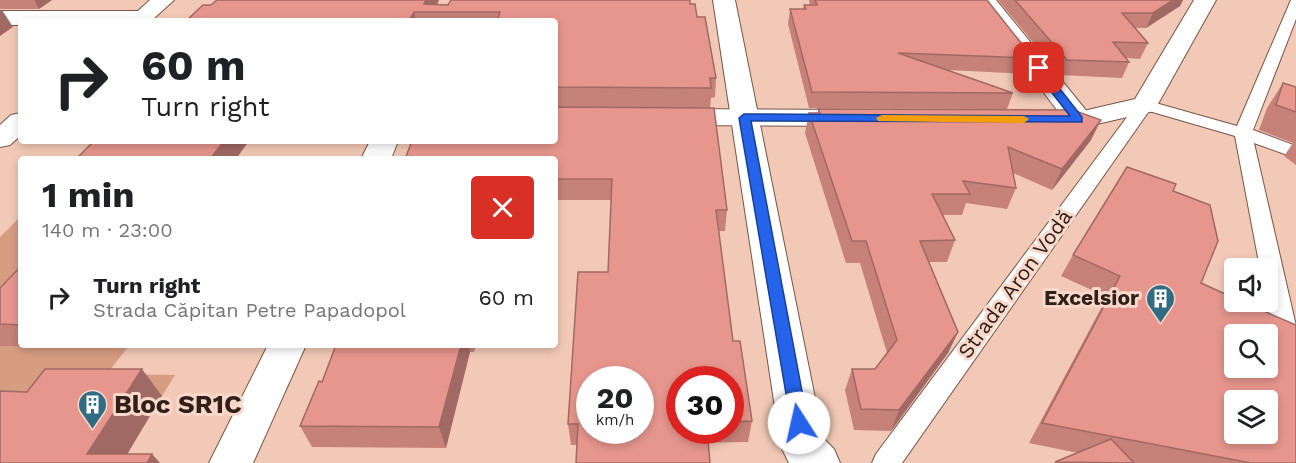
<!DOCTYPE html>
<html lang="en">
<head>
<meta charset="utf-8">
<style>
  :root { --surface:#fff; --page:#f6f6f6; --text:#202124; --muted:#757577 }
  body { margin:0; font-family:"Work Sans",sans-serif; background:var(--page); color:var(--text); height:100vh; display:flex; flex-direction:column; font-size:22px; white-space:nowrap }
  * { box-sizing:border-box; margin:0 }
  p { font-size:20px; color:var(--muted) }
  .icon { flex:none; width:33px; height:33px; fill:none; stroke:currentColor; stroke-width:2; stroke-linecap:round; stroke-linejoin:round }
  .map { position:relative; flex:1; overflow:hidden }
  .drawer { position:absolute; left:18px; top:156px; width:540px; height:192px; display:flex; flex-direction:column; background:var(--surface); border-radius:6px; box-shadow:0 3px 9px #0003 }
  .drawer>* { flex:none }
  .hud { position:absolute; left:18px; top:18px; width:540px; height:126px; border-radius:6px; box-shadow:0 3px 9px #0003; background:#fff; color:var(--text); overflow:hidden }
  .fabs { position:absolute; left:1224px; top:258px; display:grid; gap:12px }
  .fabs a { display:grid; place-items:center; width:54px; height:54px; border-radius:6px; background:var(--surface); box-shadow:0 3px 9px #0003; font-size:30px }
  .speed { position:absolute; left:576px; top:366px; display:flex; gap:12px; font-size:30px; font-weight:700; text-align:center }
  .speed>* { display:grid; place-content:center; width:78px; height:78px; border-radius:50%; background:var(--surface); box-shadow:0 3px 9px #0003; line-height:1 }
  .speed small { font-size:15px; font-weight:400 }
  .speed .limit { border:9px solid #d22; background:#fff; color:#111 }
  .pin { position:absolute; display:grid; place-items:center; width:51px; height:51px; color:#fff; margin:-26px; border-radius:12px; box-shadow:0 3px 9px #0006 }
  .me { position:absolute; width:66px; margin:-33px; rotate:350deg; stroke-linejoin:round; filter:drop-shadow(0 0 4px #0008) }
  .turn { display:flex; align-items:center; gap:21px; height:126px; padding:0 24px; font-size:27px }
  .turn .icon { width:78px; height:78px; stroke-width:2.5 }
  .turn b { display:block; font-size:42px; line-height:51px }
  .round { display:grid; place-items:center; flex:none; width:63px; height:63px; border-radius:6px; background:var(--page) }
  .overview { display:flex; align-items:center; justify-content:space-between; height:102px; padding:0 24px }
  h1 { font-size:36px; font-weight:700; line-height:45px }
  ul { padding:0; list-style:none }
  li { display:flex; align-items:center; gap:18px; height:78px; padding:0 24px }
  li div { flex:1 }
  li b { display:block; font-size:22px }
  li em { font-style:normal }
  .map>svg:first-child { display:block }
  .green { fill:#d79d81 }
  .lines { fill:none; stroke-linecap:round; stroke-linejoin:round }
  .service-casing { stroke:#785544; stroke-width:2 }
  .minor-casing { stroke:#785544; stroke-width:2 }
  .tertiary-casing { stroke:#785544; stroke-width:2 }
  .primary-casing { stroke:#785544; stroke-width:2 }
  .service { fill:#fff; fill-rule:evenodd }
  .minor { fill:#fff; fill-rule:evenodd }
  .tertiary { fill:#fff; fill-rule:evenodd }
  .primary { fill:#fff; fill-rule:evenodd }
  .wall { fill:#c68179; fill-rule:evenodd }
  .shaded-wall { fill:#a16963 }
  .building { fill:#e6968d; stroke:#a16963; stroke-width:1.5; fill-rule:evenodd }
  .route { fill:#2563eb; stroke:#184099; stroke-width:1.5 }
  .slow { fill:#f59e0b }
  .labels { text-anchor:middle; stroke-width:6; stroke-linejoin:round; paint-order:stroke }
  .street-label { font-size:21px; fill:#2f2019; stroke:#fad8c9 }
  .poi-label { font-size:21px; font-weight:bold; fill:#2f2019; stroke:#fad8c9; text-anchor:end }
  .near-poi-label { font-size:26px; font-weight:bold; fill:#2f2019; stroke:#fad8c9; text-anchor:start }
</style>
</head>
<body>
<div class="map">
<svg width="1296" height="463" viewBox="0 0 1296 463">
  <rect width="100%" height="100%" fill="#f2c9b6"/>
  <g class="green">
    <path d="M 21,216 L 21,307 L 0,331 L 0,237 Z"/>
    <path d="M 0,346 L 128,347 L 107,374 L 175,375 L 162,396 L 0,463 Z"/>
  </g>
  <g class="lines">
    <defs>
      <path id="service" d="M 1291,0 L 1296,0 L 1296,19 L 1253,130 L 1296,146 L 1296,158 L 1254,143 L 1296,326 L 1296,346 C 1290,345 1283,343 1278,339 C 1265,329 1268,284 1268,268 L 1260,268 L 1235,136 L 1149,111 L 902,463 L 872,463 L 876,454 L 1139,101 L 1145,100 L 1237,126 Z"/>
      <g id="minor">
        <path d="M 713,0 L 735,0 L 823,438 L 834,449 L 840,463 L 789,463 L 781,447 Z"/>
        <path d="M 974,0 L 996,0 L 1089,114 L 1093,120 L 1089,126 L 1079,128 L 1069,126 Z"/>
        <path d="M 0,11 L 142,11 L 150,13 L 153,18 L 151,21 L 21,21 L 21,25 L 0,25 Z"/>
        <path d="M 370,141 L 398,141 L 391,159 L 361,159 Z"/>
        <path d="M 268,345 L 306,345 L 253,463 L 209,463 Z"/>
      </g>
      <g id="tertiary">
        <path d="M 1194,0 L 1216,0 L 1154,111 L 1079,128 L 1039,125 L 1035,119 L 1039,113 L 1049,111 L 1079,112 L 1135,99 Z"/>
        <path d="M 671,109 L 853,110 L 863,112 L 867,118 L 863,124 L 853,126 L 671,125 L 661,123 L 657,117 L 661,111 Z"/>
      </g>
      <g id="primary">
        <path d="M 150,0 L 174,0 L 151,21 L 127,21 Z"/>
        <path d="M 21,113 L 21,135 L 10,145 L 0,147 L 0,125 L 11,115 Z"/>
      </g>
    </defs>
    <use href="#service" class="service-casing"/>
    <use href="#minor" class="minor-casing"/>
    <use href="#tertiary" class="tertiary-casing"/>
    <use href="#primary" class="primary-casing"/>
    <use href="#service" class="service"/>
    <use href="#minor" class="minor"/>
    <use href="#tertiary" class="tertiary"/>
    <use href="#primary" class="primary"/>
  </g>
  <g class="wall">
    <path d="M 0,0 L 52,0 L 39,9 L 0,9 Z"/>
    <path d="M 439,0 L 437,4 L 448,5 L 690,4 L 697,17 L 716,78 L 715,97 L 711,98 L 710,108 L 555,107 L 555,21 L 186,21 Z"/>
    <path d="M 809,0 L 987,0 L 1033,58 L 1027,74 L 948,70 L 1013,93 L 1007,109 L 809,108 L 788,24 L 790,9 L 803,9 L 804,5 L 810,5 Z"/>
    <path d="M 998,0 L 1183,0 L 1180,6 L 1146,28 L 1134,28 L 1148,43 L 1140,59 L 1126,58 L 1129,62 L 1122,78 L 1060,75 Z"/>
    <path d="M 1283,83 L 1296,87 L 1296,165 L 1284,156 L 1293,143 L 1259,130 L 1267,108 Z"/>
    <path d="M 818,109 L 1091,140 L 1052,190 L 1013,173 L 1016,188 L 1007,209 L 966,203 L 962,215 L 943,215 L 955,240 L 947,262 L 929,262 L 958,332 L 948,353 L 891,431 L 854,430 L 845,390 L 852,369 L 875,369 L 887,353 L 860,263 L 846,263 L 805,133 L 809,113 L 818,113 Z"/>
    <path d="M 555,141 L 727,210 L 725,231 L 718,231 L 733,341 L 752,421 L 748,442 L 571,445 L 568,424 L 608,272 L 611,200 L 555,200 ZM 730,380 L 730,430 L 680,430 Z"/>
    <path d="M 1173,191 L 1201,283 L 1296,463 L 1055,463 L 1078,453 L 1029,443 L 1107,297 L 1061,276 L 1073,255 Z"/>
    <path d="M 21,266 L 21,345 L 130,345 L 128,347 L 0,346 L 0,288 Z"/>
    <path d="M 336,345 L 476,345 L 474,352 L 470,352 L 446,448 L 312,447 L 300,426 L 322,382 Z"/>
  </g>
  <g class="shaded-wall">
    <path d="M 34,0 L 52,0 L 39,9 Z"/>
    <path d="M 426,0 L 439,0 L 433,12 L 424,4 Z"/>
    <path d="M 1173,0 L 1183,0 L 1180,6 L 1146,28 L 1153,13 Z"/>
    <path d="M 2,10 L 13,27 L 0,36 L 0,11 Z"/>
    <path d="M 414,12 L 416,21 L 409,21 Z"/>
    <path d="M 1101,120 L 1091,140 L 1052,190 L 1062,169 Z"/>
    <path d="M 224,141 L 249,141 L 236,159 L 210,159 Z"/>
    <path d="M 958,332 L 948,353 L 891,431 L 899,410 Z"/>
    <path d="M 461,345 L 468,345 L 470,352 L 446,448 L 439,427 Z"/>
    <path d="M 142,369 L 162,396 L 122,463 L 87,454 Z"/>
    <path d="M 152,454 L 160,463 L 147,463 Z"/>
  </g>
  <g class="building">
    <path d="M 217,0 L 426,0 L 424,4 L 448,5 L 451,0 L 690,0 L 690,4 L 695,4 L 697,17 L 705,17 L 716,78 L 710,78 L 711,88 L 555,87 L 555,21 L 497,21 L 500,12 L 414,12 L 409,21 L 186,21 L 203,5 L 211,5 Z"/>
    <path d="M 815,0 L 987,0 L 1033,58 L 898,53 L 1013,93 L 812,92 L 790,9 L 806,9 L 804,5 L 817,5 Z"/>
    <path d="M 1015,0 L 1173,0 L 1153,13 L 1122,13 L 1148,43 L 1113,42 L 1129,62 L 1067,60 Z"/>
    <path d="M 1283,83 L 1296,87 L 1296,112 L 1276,105 Z"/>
    <path d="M 555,107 L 714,108 L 727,210 L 716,210 L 733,341 L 740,341 L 752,421 L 730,422 L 730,380 L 680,380 L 680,430 L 707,430 L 710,463 L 576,463 L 578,424 L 568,424 L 578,272 L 608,272 L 612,179 L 555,179 L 555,159 L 405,159 L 412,141 L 555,141 ZM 590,380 L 640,380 L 640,430 L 590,430 Z"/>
    <path d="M 818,109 L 1073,110 L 1101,120 L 1062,169 L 1008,147 L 1016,188 L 963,181 L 970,194 L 932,194 L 955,240 L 920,241 L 958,332 L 899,410 L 861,409 L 852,369 L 875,369 L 897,340 L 866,241 L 852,241 L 809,113 L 820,113 Z"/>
    <path d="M 94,141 L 224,141 L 210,159 L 76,159 Z"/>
    <path d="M 1127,167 L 1176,184 L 1173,191 L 1210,205 L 1218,241 L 1201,283 L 1234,298 L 1234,302 L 1243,302 L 1296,325 L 1296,463 L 1251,463 L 1042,423 L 1120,276 L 1073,255 ZM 1234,334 L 1268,334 L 1268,368 L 1234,368 ZM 1234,400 L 1268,400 L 1268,434 L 1234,434 Z"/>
    <path d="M 21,266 L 21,325 L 0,324 L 0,288 Z"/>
    <path d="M 336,345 L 461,345 L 439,427 L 300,426 L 319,381 L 322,382 Z"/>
    <path d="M 45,369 L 142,369 L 87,454 L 152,454 L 147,463 L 0,463 L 0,391 L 27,392 Z"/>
    <path d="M 1111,439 L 1134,463 L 1055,462 Z"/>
  </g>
  <path class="route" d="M 1035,66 L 1042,66 L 1082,117 L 1082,122 L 751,121 L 808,423 L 805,429 L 799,431 L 792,429 L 739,118 L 744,114 L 1070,116 L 1035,71 Z"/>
  <path class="slow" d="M 882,115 L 1024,116 L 1029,119 L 1024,123 L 878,121 L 876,118 Z"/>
  <defs>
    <symbol id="building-pin" viewBox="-11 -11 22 30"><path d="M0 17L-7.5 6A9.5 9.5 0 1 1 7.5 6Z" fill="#306c83" stroke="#fad8c9"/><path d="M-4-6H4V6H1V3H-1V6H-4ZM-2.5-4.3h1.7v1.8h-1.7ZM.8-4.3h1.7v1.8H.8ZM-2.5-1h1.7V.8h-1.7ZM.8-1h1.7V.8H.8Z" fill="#fff"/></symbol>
  </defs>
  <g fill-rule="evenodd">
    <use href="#building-pin" x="1144" y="282" width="33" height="45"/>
    <use href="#building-pin" x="76" y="388" width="33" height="45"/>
  </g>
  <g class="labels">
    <g class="street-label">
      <text transform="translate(1015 284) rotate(-54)" y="7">Strada Aron Vodă</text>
    </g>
    <g class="poi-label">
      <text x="1139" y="305">Excelsior</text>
    </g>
    <g class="near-poi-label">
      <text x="114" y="413">Bloc SR1C</text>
    </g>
  </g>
</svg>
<div class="fabs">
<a><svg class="icon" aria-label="sound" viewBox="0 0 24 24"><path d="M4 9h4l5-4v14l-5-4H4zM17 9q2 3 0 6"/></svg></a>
<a><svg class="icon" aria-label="search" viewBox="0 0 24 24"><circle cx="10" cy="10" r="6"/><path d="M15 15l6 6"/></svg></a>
<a><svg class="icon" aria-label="layers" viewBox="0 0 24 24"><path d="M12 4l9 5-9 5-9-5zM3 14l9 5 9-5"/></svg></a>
</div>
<div class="speed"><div>20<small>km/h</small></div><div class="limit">30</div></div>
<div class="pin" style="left:1039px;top:68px;background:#d93025"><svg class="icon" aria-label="arrive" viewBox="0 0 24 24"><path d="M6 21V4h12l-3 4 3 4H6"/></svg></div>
<svg class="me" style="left:799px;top:423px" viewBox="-20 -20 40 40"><circle r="19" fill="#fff"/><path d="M0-13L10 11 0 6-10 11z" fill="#2563eb"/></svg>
<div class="hud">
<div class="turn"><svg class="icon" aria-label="right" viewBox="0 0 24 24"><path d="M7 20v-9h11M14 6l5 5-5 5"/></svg><div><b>60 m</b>Turn right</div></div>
</div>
<section class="drawer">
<div class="overview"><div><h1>1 min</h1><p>140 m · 23:00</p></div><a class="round" style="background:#d93025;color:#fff"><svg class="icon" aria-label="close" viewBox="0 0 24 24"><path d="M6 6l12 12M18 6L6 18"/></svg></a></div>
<ul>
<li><svg class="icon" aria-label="right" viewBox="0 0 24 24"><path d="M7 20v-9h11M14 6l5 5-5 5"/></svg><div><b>Turn right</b><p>Strada Căpitan Petre Papadopol</p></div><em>60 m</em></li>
</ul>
</section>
</div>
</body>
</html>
